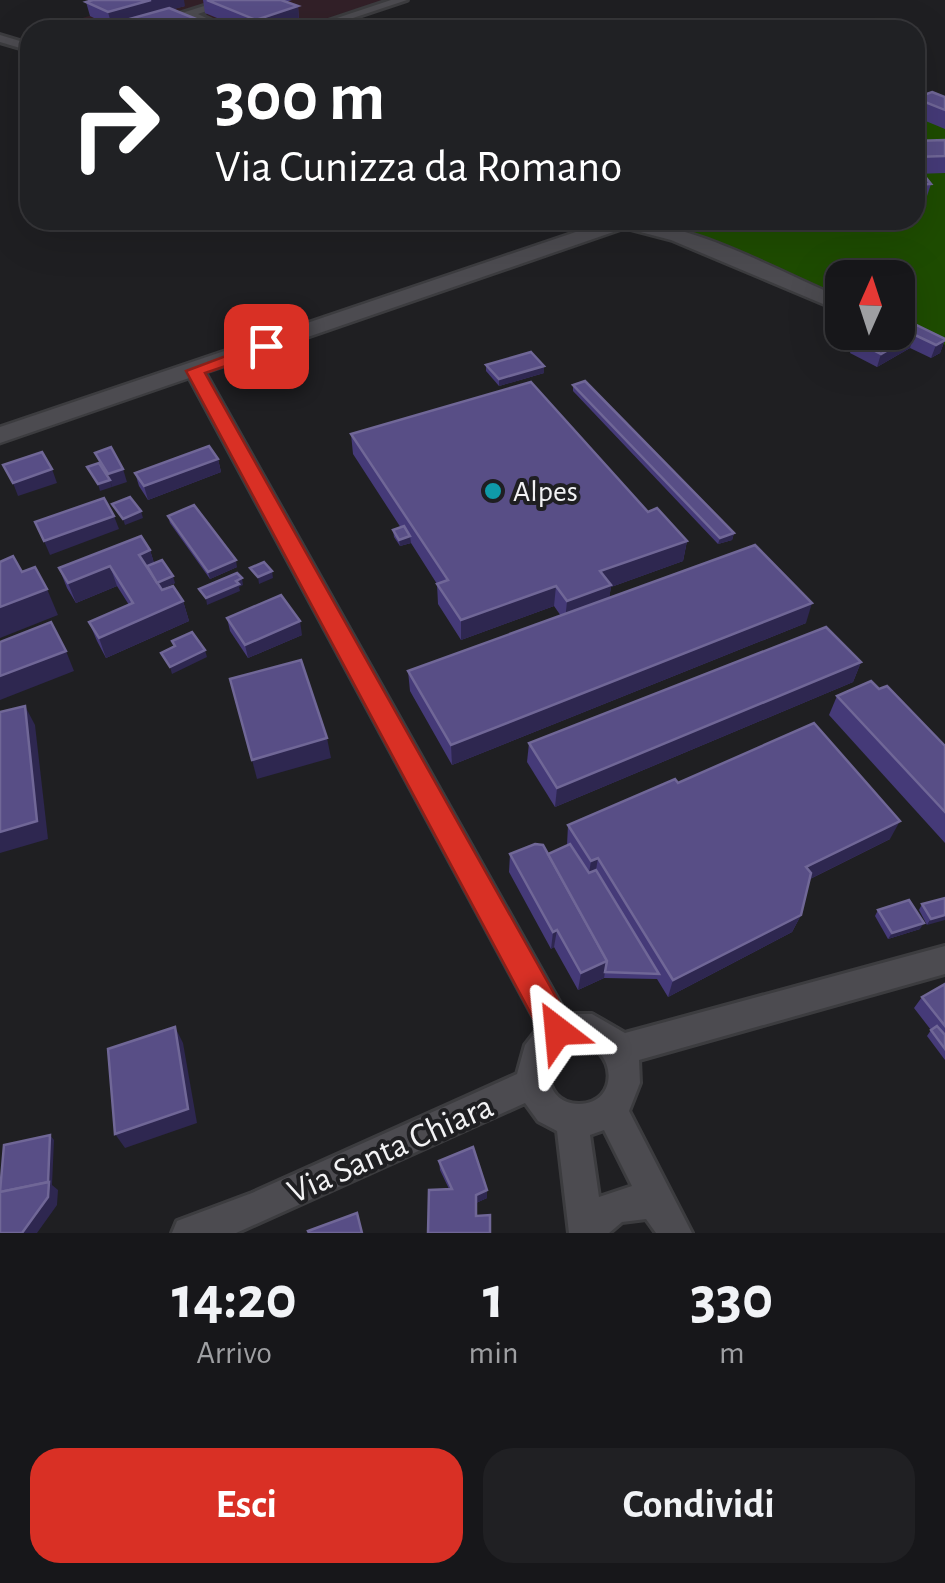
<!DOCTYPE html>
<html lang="it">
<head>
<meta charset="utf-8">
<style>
  :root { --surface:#17171a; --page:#202023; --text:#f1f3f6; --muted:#9e9fa2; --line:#363639; --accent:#d93025 }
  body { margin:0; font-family:"Alegreya Sans",sans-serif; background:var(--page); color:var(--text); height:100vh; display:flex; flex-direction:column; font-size:38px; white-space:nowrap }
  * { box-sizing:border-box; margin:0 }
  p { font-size:32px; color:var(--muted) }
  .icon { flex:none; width:55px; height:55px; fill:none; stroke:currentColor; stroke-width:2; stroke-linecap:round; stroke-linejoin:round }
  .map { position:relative; height:1233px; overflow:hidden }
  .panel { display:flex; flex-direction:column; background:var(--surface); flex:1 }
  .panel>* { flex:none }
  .guide { position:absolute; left:20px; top:20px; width:905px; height:210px; border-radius:30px; box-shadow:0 10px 40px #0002,0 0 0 2px var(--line); background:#202124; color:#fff; overflow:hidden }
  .needle { width:65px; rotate:3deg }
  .buttons { position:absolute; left:825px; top:260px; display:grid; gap:20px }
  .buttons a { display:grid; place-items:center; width:90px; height:90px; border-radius:20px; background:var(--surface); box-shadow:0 10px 40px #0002,0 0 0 2px var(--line); font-size:50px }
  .pin { position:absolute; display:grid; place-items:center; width:85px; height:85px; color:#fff; margin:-42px; border-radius:20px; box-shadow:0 5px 15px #0006 }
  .me { position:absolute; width:110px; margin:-55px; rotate:331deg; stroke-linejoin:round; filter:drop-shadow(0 0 8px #0008) }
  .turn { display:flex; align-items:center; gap:35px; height:210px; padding:0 30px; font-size:45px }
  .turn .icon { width:130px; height:130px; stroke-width:2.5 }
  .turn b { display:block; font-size:70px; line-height:85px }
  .eta { display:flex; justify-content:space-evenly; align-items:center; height:170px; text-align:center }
  .eta b { font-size:60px; font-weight:700; line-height:70px }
  .cta { display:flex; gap:20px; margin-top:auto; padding:20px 30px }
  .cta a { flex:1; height:115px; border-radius:30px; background:var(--accent); color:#fff; font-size:40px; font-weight:700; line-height:115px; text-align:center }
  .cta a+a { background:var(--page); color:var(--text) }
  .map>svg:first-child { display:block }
  .industrial { fill:#322028 }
  .green { fill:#1e4c00 }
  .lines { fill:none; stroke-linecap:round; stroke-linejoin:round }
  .street-casing { stroke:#3c3c3f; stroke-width:6 }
  .secondary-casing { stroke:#3c3c3f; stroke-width:5 }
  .street { fill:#4c4b50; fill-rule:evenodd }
  .secondary { fill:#4c4b50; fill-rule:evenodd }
  .wall { fill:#453a78 }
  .shaded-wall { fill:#2e2750 }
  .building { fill:#584e86; stroke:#706797; stroke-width:2.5 }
  .route { fill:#d93025; stroke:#8d1f18; stroke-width:2.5 }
  .culture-dot { fill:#0f9aa8; stroke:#1f1f22; stroke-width:4 }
  .labels { text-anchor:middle; stroke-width:8; stroke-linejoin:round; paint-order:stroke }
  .poi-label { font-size:30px; fill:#f2f2f4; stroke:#1f1f22; text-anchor:start }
  .near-street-label { font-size:35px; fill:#f2f2f4; stroke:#1f1f22 }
</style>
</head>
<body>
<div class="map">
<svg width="945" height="1233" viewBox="0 0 945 1233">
  <rect width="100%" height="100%" fill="#1f1f22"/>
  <path class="industrial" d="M 143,0 L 386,0 L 290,30 L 42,30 Z"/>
  <path class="green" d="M 945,100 L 945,345 L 898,325 L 898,278 L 842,278 L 842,301 L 697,240 L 675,220 L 915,220 L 915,113 Z"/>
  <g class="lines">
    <defs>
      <g id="street">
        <path d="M 223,0 L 239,0 L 198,14 L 231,30 L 217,30 L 188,17 L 144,30 L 128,30 Z"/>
        <path d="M 391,0 L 407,0 L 317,30 L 301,30 Z"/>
        <path d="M 0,35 L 30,44 L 30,51 L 0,42 Z"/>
        <path d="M 195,366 L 204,371 L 566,1014 L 592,1014 L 625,1033 L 945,946 L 945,974 L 639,1060 L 640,1083 L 629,1111 L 692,1233 L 656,1233 L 646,1219 L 622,1222 L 609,1233 L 569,1233 L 557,1131 L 538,1121 L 525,1103 L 236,1233 L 172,1233 L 177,1221 L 252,1193 L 517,1074 L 525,1045 L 539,1027 L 186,371 ZM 579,1043 C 617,1047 620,1104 579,1104 C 539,1104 540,1047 579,1043 ZM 604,1130 L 632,1186 L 599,1197 L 590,1135 Z"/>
      </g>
      <path id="secondary" d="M 611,220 C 691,220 770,268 842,298 L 842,312 L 671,240 L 625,228 L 0,443 L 0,427 Z"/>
    </defs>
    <use href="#street" class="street-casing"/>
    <use href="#secondary" class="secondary-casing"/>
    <use href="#street" class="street"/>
    <use href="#secondary" class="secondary"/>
  </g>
  <g class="wall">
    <path d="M 203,0 L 292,0 L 286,2 L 298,6 L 299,21 L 272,30 L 246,30 L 205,13 Z"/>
    <path d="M 86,2 L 185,6 L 173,9 L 218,28 L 219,30 L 90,30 L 108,25 L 90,16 Z"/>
    <path d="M 945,97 L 945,129 L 916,117 L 915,121 L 915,98 Z"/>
    <path d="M 945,156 L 945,173 L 915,174 L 915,157 Z"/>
    <path d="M 915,174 L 931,184 L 927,196 L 915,197 Z"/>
    <path d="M 898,316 L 945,339 L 940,353 L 931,358 L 910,348 L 877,367 L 850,353 L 854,340 L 868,332 L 898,332 Z"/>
    <path d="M 486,365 L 544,373 L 499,386 L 486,371 Z"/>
    <path d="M 573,385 L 734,533 L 732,540 L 718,544 L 573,391 Z"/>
    <path d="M 574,430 L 586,442 L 586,444 L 648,512 L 687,541 L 683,561 L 611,587 L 609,598 L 806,623 L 452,765 L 410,691 L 408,671 L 561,616 L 554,606 L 461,640 L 438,604 L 437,584 L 411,543 L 400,546 L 394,537 L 393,530 L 401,528 L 353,454 L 351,434 Z"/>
    <path d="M 218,459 L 221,472 L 148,500 L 139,486 L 135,473 Z"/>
    <path d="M 168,516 L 237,567 L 210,579 L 170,523 Z"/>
    <path d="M 150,550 L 154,563 L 175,583 L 161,589 L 183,601 L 189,621 L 106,658 L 97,641 L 89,622 L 129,605 L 117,586 L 76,603 L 67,588 L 59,568 Z"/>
    <path d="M 227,618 L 302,635 L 248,658 L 230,631 Z"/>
    <path d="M 861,662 L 853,682 L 555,807 L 527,762 L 529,743 Z"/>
    <path d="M 837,696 L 945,746 L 945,843 L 829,715 Z"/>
    <path d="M 678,783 L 890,839 L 810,879 L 801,915 L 792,932 L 668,997 L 657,979 L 604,978 L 578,990 L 554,947 L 551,949 L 509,872 L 510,854 L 548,854 L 567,845 L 568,825 Z"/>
    <path d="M 945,899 L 927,925 L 919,910 L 922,904 Z"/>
    <path d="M 878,910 L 920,929 L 888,939 L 875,916 Z"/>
    <path d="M 945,984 L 945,1060 L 927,1036 L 931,1030 L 914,1008 L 922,997 Z"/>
    <path d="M 439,1161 L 487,1198 L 476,1203 L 476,1216 L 490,1233 L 449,1189 L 440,1170 Z"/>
  </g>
  <g class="shaded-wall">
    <path d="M 151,0 L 184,0 L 185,6 L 112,27 L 108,12 Z"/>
    <path d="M 298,6 L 299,21 L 272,30 L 257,30 L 256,20 Z"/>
    <path d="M 920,104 L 915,121 L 915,106 Z"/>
    <path d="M 905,340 L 912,341 L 910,348 L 877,367 L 881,354 Z"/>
    <path d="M 945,340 L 940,353 L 931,358 L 936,345 Z"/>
    <path d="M 544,366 L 544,373 L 499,386 L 499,379 Z"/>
    <path d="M 218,459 L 221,472 L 148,500 L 144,486 Z"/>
    <path d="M 52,469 L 57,483 L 18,496 L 13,483 Z"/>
    <path d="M 123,469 L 127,482 L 112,487 L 108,474 Z"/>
    <path d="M 110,480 L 112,487 L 100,491 L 98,484 Z"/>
    <path d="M 141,511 L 143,518 L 125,525 L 123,519 Z"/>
    <path d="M 114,516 L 119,529 L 50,555 L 44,541 Z"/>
    <path d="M 734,533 L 732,540 L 718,544 L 720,538 Z"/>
    <path d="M 410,536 L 411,543 L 400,546 L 399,540 Z"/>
    <path d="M 687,541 L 683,561 L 611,587 L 608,605 L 565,621 L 567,601 L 600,571 Z"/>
    <path d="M 150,550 L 156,570 L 147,574 L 139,555 Z"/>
    <path d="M 236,560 L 237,567 L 210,579 L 208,572 Z"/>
    <path d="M 110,566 L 117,586 L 76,603 L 68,583 Z"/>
    <path d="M 272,571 L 273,578 L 259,584 L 258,577 Z"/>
    <path d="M 173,576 L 175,583 L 156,591 L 154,584 Z"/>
    <path d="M 242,578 L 243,585 L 239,587 L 240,591 L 207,605 L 206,598 Z"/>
    <path d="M 556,586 L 554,606 L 461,640 L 461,620 Z"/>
    <path d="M 47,589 L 58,615 L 0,638 L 0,607 Z"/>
    <path d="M 183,601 L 189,621 L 106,658 L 99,638 Z"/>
    <path d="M 812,603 L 806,623 L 452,765 L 451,745 Z"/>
    <path d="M 300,621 L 302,635 L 248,658 L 245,645 Z"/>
    <path d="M 205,650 L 207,657 L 172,674 L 170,667 Z"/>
    <path d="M 66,651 L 74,671 L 0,700 L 0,676 Z"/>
    <path d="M 861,662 L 853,682 L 555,807 L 557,788 Z"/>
    <path d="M 25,706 L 35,725 L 48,839 L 0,853 L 0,832 Z"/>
    <path d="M 327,738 L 331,758 L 257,779 L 252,760 Z"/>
    <path d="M 900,821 L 890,839 L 798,885 L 806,867 Z"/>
    <path d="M 598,858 L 595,876 L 588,879 L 591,861 Z"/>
    <path d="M 801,915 L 792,932 L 668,997 L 673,980 Z"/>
    <path d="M 945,915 L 945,920 L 927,925 L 931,919 Z"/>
    <path d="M 924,923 L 920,929 L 888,939 L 892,933 Z"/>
    <path d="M 557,930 L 554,947 L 551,949 L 553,932 Z"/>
    <path d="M 607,961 L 604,978 L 578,990 L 581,973 Z"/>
    <path d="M 175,1027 L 183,1043 L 197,1123 L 125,1148 L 115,1134 Z"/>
    <path d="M 50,1135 L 54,1140 L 52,1185 L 58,1190 L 57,1205 L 37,1233 L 22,1233 L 4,1198 Z"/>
    <path d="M 487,1190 L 487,1198 L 476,1203 L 476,1195 Z"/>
  </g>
  <g class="building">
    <path d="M 93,0 L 151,0 L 108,12 L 86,2 Z"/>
    <path d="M 207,0 L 281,0 L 298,6 L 256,20 Z"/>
    <path d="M 169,8 L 218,28 L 212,30 L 90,30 Z"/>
    <path d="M 932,92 L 945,97 L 945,110 L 915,98 Z"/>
    <path d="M 945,140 L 945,156 L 915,157 L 915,141 Z"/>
    <path d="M 915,174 L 923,174 L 931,184 L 915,185 Z"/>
    <path d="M 898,316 L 945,339 L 945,340 L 936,345 L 898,327 Z"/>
    <path d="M 868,332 L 889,332 L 905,340 L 881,354 L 854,340 Z"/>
    <path d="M 889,332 L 894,332 L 912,341 L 903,347 L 905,340 Z"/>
    <path d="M 531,352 L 544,366 L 499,379 L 486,365 Z"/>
    <path d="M 585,381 L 734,533 L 720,538 L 573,385 Z"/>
    <path d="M 531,382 L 648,512 L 657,508 L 687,541 L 600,571 L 611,585 L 567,601 L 556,586 L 461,620 L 437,584 L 448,580 L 351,434 Z"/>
    <path d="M 209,446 L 218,459 L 144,486 L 135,473 Z"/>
    <path d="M 111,447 L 123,469 L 108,474 L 95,453 Z"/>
    <path d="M 42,452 L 52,469 L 13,483 L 3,465 Z"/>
    <path d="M 99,463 L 110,480 L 98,484 L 87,467 Z"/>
    <path d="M 130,497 L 141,511 L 123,519 L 112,504 Z"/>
    <path d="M 104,498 L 114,516 L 44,541 L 35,522 Z"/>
    <path d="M 194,505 L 236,560 L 208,572 L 168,516 Z"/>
    <path d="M 404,526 L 410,536 L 399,540 L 393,530 Z"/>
    <path d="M 141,536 L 150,550 L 139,555 L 162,590 L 173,586 L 183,601 L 99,638 L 89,622 L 133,603 L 110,566 L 68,583 L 59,568 Z"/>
    <path d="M 755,545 L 812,603 L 451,745 L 408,671 Z"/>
    <path d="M 13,556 L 22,572 L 35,567 L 47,589 L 0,607 L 0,562 Z"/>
    <path d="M 162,560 L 173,576 L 157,583 L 147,566 Z"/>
    <path d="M 264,562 L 272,571 L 258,577 L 250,568 Z"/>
    <path d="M 237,573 L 242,578 L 236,581 L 239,584 L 206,598 L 199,589 Z"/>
    <path d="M 281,595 L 300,621 L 245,645 L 227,618 Z"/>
    <path d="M 51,622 L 66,651 L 0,676 L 0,642 Z"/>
    <path d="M 826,627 L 861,662 L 557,788 L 529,743 Z"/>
    <path d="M 192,632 L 205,650 L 170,667 L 161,653 L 175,646 L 172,641 Z"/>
    <path d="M 301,660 L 327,738 L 252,760 L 230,679 Z"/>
    <path d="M 871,681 L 879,689 L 887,686 L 945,746 L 945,812 L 837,696 Z"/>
    <path d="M 25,706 L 37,821 L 0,832 L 0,712 Z"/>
    <path d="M 814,723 L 900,821 L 806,867 L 811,873 L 801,915 L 673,980 L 598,858 L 591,861 L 568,825 L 675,779 L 678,783 Z"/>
    <path d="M 535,844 L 543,845 L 607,961 L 581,973 L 557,930 L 553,932 L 510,854 Z"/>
    <path d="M 570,844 L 589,873 L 596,870 L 659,974 L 605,972 L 607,961 L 548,854 Z"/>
    <path d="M 945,898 L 945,915 L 931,919 L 922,904 Z"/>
    <path d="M 909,900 L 924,923 L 892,933 L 878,910 Z"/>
    <path d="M 945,984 L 945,1026 L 922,997 Z"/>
    <path d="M 937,1026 L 945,1035 L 945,1049 L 931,1030 Z"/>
    <path d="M 175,1027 L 188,1109 L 115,1134 L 108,1049 Z"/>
    <path d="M 50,1135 L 48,1182 L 0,1192 L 4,1145 Z"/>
    <path d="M 473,1147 L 487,1190 L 476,1195 L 476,1216 L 490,1215 L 490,1233 L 428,1233 L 429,1190 L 452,1189 L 439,1161 Z"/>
    <path d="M 49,1182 L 48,1197 L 22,1233 L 0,1233 L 0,1192 Z"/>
    <path d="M 357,1213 L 362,1233 L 309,1233 L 308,1231 Z"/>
  </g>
  <path class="route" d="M 266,341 L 275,346 L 273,350 L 205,373 L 569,1020 L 573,1031 L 569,1042 L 558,1047 L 546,1042 L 186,371 Z"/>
  <circle class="culture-dot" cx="493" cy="491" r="10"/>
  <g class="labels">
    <g class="poi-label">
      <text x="513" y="501">Alpes</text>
    </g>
    <g class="near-street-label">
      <text transform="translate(390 1148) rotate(-24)" y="12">Via Santa Chiara</text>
    </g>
  </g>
</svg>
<div class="buttons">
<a><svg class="needle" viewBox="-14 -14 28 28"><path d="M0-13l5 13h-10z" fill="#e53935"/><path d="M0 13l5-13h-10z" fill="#9e9fa2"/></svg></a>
</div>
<div class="pin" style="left:266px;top:346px;background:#d93025"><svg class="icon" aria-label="arrive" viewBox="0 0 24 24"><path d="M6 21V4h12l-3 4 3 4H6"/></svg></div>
<svg class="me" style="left:558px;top:1031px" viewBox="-20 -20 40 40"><path d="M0-17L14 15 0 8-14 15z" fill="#d93025" stroke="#fff" stroke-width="4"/></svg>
<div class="guide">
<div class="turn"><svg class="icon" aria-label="right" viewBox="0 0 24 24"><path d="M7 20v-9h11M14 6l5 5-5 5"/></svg><div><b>300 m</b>Via Cunizza da Romano</div></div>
</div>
</div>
<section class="panel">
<div class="eta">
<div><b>14:20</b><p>Arrivo</p></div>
<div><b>1</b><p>min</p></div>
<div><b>330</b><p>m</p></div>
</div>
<div class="cta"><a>Esci</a><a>Condividi</a></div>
</section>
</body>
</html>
